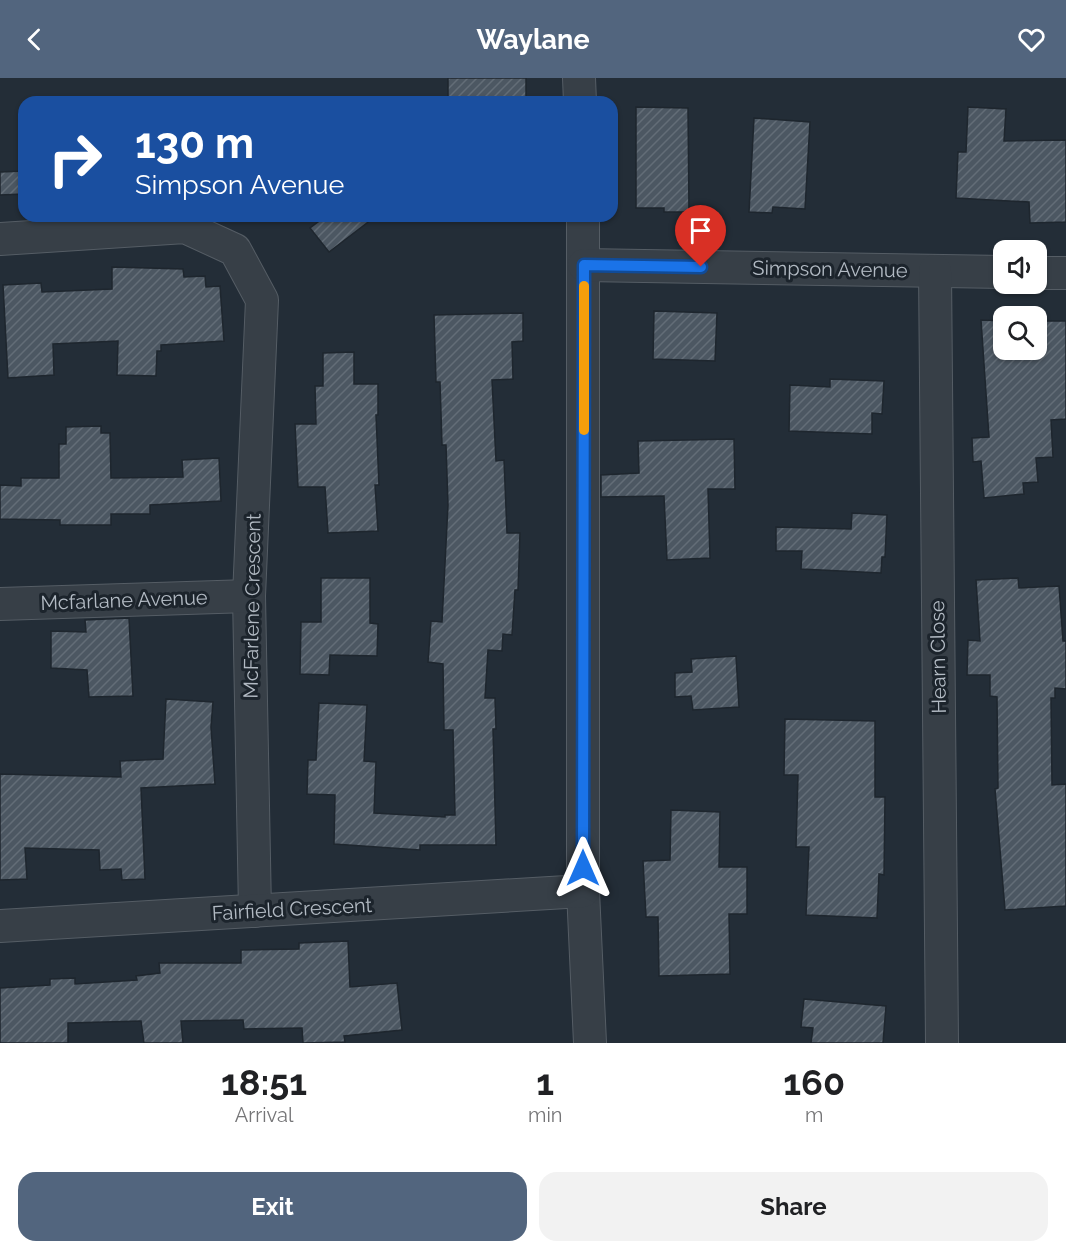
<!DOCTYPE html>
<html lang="en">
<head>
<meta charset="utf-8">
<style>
  :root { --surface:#fff; --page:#f2f2f2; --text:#202124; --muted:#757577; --accent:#52657e }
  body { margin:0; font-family:Raleway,sans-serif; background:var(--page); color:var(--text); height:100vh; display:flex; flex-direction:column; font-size:22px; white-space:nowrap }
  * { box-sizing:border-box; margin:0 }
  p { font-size:20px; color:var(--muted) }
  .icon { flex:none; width:33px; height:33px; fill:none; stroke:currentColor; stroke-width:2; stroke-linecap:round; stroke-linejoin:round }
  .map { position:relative; height:965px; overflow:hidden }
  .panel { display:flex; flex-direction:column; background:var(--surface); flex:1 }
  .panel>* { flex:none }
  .guide { position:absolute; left:18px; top:18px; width:600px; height:126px; border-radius:18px; box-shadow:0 2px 4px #0004; background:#1a4fa0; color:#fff; overflow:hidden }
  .buttons { position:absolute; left:993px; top:162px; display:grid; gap:12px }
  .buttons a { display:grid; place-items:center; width:54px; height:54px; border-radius:12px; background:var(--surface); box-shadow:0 2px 4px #0004; font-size:30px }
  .pin { position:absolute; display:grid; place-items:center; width:51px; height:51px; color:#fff; margin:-62px -26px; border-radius:50% 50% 50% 0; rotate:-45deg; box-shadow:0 0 6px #0007 }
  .pin .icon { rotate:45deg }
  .me { position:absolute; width:66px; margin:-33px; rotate:0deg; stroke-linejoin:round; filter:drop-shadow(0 0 4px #0008) }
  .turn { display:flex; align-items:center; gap:21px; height:126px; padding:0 18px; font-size:27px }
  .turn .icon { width:78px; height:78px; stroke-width:2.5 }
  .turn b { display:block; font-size:42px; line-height:51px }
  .eta { display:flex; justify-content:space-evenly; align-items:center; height:102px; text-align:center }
  .eta b { font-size:36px; font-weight:700; line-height:42px }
  .cta { display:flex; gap:12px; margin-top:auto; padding:12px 18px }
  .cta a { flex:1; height:69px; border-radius:18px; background:var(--accent); color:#fff; font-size:24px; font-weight:700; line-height:69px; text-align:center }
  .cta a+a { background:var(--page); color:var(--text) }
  header { display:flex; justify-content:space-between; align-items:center; height:78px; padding:0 18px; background:var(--accent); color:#fff; font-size:27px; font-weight:700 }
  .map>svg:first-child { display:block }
  .building { fill:url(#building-hatch); stroke:#1e262e; stroke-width:1.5 }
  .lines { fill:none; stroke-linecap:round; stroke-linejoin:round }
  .street-casing { stroke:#555d65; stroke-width:34 }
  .street { stroke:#373f47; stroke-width:32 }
  .route-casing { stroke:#114b97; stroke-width:15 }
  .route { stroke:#1a73e8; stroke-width:10 }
  .slow { stroke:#f59e0b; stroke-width:10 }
  .labels { text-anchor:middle; stroke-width:6; stroke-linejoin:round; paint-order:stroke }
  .street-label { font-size:20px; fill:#b2bac3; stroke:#1c242c }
</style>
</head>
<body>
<header><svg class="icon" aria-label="back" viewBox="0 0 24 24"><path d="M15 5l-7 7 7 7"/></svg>Waylane<svg class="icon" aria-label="heart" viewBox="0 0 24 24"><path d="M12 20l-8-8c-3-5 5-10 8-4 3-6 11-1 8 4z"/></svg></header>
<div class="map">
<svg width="1066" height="965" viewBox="0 0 1066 965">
  <defs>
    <pattern id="building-hatch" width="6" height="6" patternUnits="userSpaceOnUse" patternTransform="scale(1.5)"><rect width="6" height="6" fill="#4c5762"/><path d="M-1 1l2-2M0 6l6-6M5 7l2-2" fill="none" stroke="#636d77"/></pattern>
  </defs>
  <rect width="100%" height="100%" fill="#232d37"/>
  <g class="building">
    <rect x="448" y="0" width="78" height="24"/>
    <path d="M 636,29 L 688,30 L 689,134 L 664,134 L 664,130 L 636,130 Z"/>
    <path d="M 968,29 L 1006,31 L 1004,63 L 1066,62 L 1066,144 L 1030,145 L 1029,124 L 956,120 L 958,74 L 966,74 Z"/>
    <path d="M 754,40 L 810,44 L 805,131 L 773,129 L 772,135 L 749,134 Z"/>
    <path d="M 24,93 L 24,116 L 0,117 L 0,94 Z"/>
    <path d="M 326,138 L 376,138 L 329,174 L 310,150 Z"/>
    <path d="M 112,189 L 183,191 L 184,199 L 205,198 L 206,209 L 220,208 L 224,263 L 161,267 L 161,273 L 157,273 L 156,298 L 117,297 L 118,263 L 53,266 L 54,297 L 8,300 L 3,207 L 41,205 L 42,214 L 112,211 Z"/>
    <path d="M 654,233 L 717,235 L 715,283 L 653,281 Z"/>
    <path d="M 523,235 L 523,263 L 512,264 L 513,301 L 492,302 L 496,383 L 504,382 L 507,455 L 520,455 L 518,512 L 515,512 L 512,557 L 503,556 L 502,573 L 488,572 L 485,620 L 495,620 L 496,651 L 493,651 L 496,767 L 420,767 L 420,772 L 334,766 L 335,717 L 307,716 L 308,682 L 316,682 L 319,625 L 367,627 L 364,683 L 376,684 L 374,735 L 445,739 L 445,737 L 455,737 L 453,652 L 444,652 L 443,586 L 428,584 L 431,543 L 442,544 L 448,427 L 446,367 L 442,367 L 440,304 L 436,304 L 434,237 Z"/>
    <path d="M 981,242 L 1004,243 L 1004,272 L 1036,272 L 1036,243 L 1066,243 L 1066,341 L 1051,342 L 1053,379 L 1036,380 L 1038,404 L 1023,405 L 1024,416 L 984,420 L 981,383 L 973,384 L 972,360 L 989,359 Z"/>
    <path d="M 354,274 L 354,306 L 378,306 L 378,337 L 376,337 L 379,407 L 375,407 L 378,453 L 328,455 L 325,409 L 298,409 L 295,346 L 316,346 L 315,308 L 323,308 L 323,275 Z"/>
    <path d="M 830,301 L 884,303 L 882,336 L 872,335 L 872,356 L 789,353 L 790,307 L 830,309 Z"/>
    <path d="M 101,348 L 101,355 L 110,355 L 111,400 L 183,399 L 182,382 L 219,380 L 221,423 L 150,427 L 150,436 L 111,436 L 111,447 L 60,447 L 60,442 L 0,441 L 0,407 L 21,408 L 21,400 L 59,400 L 59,366 L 66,366 L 66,349 Z"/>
    <path d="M 734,361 L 735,411 L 708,411 L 710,480 L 667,482 L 664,418 L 601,419 L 601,397 L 639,395 L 638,363 Z"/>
    <path d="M 852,435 L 887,437 L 885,479 L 882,479 L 881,495 L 801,491 L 802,473 L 776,473 L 776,449 L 851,451 Z"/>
    <path d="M 321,500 L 370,500 L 370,545 L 378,546 L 377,578 L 330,577 L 329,597 L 300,596 L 301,544 L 321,544 Z"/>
    <path d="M 1018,500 L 1019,510 L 1059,508 L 1063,563 L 1066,563 L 1066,611 L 1055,610 L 1055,620 L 1051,620 L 1052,707 L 1066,706 L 1066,828 L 1005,832 L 995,711 L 998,710 L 997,619 L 990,618 L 990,597 L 967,597 L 968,562 L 980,563 L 976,502 Z"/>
    <path d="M 129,540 L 133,618 L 89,619 L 87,592 L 51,590 L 51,553 L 86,554 L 85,542 Z"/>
    <path d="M 736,578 L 739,629 L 693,632 L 691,618 L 675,619 L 675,595 L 692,594 L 691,581 Z"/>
    <path d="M 166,621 L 213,624 L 211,649 L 215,706 L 141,710 L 145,801 L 122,802 L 121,791 L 100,792 L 99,772 L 25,770 L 27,801 L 0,802 L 0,696 L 121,699 L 120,683 L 163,681 Z"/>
    <path d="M 785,641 L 875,643 L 875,719 L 885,719 L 884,797 L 879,796 L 877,840 L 806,837 L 809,769 L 796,769 L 798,697 L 784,697 Z"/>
    <path d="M 671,732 L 720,734 L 719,789 L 747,789 L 747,836 L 729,836 L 730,896 L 659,898 L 658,839 L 646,839 L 643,783 L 670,782 Z"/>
    <path d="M 348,863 L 350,909 L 397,905 L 402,952 L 344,958 L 345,964 L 303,965 L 302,950 L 244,951 L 243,942 L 181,943 L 183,965 L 144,965 L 141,943 L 68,945 L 68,965 L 0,965 L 0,910 L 50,907 L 50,901 L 75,900 L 75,906 L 137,902 L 136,898 L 160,895 L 159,885 L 241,885 L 241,872 L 299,871 L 299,865 Z"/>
    <path d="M 804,921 L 886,928 L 883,965 L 811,965 L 813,950 L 801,949 Z"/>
  </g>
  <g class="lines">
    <defs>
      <g id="street">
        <path d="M 579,0 L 580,24"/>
        <path d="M 583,138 L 583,813 L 590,965"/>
        <path d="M 0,161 L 185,149 L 235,172 L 262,222 L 249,518 L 255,833"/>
        <path d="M 584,187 L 1004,194"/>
        <path d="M 935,193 L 942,965"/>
        <path d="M 1036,195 L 1066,195"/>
        <path d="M 0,526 L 249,518"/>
        <path d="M 0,848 L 583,813"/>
      </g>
    </defs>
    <use href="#street" class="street-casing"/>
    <use href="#street" class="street"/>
  </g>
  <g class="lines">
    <defs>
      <path id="route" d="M 583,790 L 584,187 L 701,189"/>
    </defs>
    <use href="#route" class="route-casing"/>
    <use href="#route" class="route"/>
    <path class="slow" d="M 584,352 L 584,208"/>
  </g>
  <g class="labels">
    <g class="street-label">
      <text transform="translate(830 191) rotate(1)" y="7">Simpson Avenue</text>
      <text transform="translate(124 522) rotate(-2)" y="7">Mcfarlane Avenue</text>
      <text transform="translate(252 528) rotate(-89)" y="7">McFarlene Crescent</text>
      <text transform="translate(938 579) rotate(-91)" y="7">Hearn Close</text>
      <text transform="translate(292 831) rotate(-3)" y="7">Fairfield Crescent</text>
    </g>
  </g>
</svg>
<div class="buttons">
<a><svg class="icon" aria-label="sound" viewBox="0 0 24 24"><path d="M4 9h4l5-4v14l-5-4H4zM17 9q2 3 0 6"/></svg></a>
<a><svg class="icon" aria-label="search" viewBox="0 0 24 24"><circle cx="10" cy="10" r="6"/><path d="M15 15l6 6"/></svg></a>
</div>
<div class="pin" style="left:701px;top:189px;background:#d93025"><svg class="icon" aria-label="arrive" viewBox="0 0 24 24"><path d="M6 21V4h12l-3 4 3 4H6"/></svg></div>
<svg class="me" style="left:583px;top:790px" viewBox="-20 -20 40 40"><path d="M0-17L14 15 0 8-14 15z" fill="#1a73e8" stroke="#fff" stroke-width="4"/></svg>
<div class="guide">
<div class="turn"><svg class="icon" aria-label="right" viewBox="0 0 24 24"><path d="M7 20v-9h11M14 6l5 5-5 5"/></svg><div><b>130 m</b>Simpson Avenue</div></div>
</div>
</div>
<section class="panel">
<div class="eta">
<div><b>18:51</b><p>Arrival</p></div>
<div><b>1</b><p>min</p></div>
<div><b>160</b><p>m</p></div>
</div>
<div class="cta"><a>Exit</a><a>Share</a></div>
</section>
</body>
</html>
